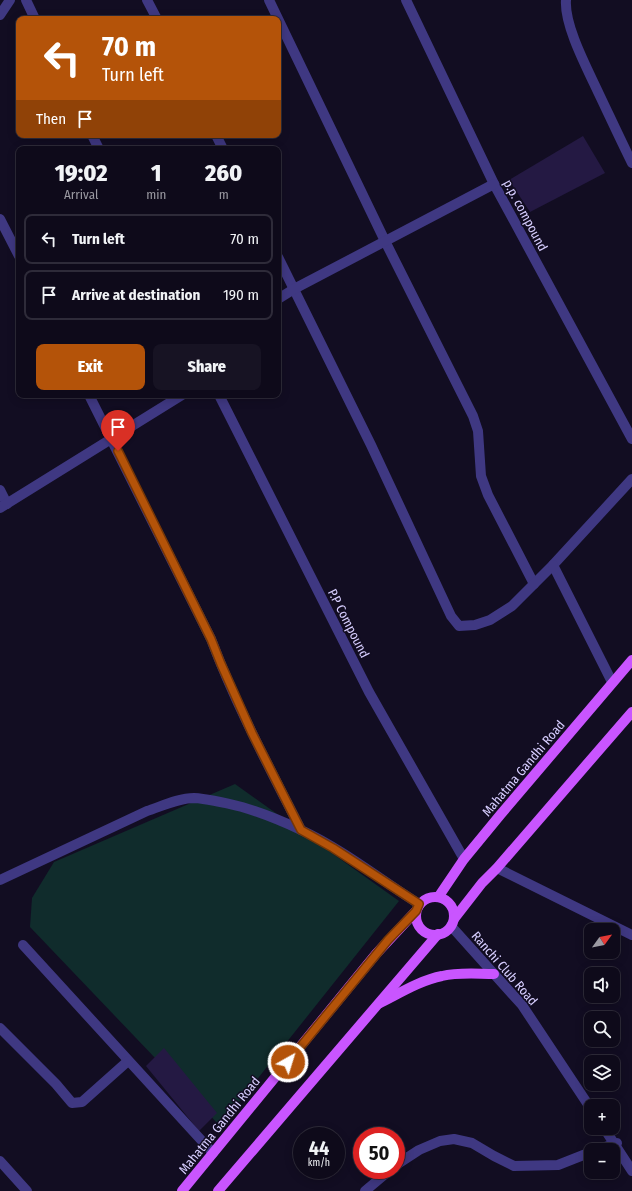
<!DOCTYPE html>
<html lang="en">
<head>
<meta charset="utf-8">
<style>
  :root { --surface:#0e0a1a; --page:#171323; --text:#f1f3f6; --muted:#9b9aa2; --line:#2e2b39; --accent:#b45309 }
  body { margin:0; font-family:"Fira Sans Condensed",sans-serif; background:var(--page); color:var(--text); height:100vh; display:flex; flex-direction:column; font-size:15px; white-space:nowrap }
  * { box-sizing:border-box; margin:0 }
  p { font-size:13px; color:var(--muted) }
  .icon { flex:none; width:22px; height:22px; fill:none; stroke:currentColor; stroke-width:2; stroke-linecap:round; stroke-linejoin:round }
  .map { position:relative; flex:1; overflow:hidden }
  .details { position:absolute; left:16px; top:146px; width:265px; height:252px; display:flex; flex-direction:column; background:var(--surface); border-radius:8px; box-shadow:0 2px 10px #0003,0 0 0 1px var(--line) }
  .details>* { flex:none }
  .banner { position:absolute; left:16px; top:16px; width:265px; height:122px; border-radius:8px; box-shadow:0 2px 10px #0003,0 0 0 1px var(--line); background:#b45309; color:#fff; overflow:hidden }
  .needle { width:26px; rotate:57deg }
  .tools { position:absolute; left:584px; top:923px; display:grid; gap:8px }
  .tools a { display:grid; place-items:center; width:36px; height:36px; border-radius:8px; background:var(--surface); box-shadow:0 2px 10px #0003,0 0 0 1px var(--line); font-size:20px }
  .speed { position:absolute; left:293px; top:1127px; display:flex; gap:8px; font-size:20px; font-weight:700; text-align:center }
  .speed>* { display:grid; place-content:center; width:52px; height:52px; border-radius:50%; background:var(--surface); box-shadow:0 2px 10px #0003,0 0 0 1px var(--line); line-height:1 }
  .speed small { font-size:10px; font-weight:400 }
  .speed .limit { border:6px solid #d22; background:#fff; color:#111 }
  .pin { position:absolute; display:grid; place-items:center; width:34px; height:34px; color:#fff; margin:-41px -17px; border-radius:50% 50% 50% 0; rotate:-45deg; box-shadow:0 0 4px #0007 }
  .pin .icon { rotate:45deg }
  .me { position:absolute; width:44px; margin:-22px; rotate:39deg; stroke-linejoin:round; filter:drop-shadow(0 0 3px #0008) }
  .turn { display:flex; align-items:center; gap:14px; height:84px; padding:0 20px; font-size:18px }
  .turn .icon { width:52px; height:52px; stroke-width:2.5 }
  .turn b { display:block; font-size:28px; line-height:34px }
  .then { display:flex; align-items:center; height:38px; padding:0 20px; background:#0003; gap:8px; font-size:15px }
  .eta { display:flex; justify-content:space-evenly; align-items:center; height:68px; text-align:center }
  .eta b { font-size:24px; font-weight:800; line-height:28px }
  .action { display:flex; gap:8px; margin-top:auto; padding:8px 20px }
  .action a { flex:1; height:46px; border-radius:8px; background:var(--accent); color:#fff; font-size:16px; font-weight:800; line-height:46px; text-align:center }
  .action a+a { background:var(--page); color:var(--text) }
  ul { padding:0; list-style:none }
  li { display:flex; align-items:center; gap:12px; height:50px; margin:0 8px 6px; padding:0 12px; border:2px solid var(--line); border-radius:8px }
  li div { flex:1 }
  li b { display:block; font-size:15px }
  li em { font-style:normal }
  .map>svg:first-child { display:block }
  .green { fill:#102c2c }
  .building { fill:#241943 }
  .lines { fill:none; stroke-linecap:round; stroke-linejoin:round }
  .minor { stroke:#3f3882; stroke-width:10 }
  .major { stroke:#c955ff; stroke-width:10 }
  .route-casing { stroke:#753606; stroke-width:10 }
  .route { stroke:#b45309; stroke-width:7 }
  .labels { text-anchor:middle; stroke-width:3; stroke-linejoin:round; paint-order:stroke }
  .street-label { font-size:13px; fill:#d7ceff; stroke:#120d22 }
</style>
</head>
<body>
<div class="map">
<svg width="632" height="1191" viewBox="0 0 632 1191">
  <rect width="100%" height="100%" fill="#120d22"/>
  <path class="green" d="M 235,784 L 399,901 L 220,1126 L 30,927 L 32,898 L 54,862 Z"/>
  <g class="building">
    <path d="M 583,136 L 605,173 L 530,212 L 509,180 Z"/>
    <path d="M 164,1048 L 217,1113 L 199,1131 L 146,1066 Z"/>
  </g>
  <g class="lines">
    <g class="minor">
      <path d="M 26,0 L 35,19"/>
      <path d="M 147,0 L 157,19"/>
      <path d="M 269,0 L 385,241 L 473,416 L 478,431 L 481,476 L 488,495 L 534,584"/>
      <path d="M 406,0 L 494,184 L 632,439"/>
      <path d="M 566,0 C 564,26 588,70 599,94 C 610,117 621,141 632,163"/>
      <path d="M 0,15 L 10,0"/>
      <path d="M 92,135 L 99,149"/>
      <path d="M 216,135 L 223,149"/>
      <path d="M 0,219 L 19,256"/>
      <path d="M 278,257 L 371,445 L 451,616 L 459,626 L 475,625 L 490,620 L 512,606 L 553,565 L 632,479"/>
      <path d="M 278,299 L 294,289 L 494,184"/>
      <path d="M 89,395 L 211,639 C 236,705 269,767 301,830"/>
      <path d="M 219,395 L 369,692 L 464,859"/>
      <path d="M 0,490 L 7,504"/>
      <path d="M 0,508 L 182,395"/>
      <path d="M 553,565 L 612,682"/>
      <path d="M 497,868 L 632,935"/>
      <path d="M 0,880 L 147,811 C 162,806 179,798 194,798 C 210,799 226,803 242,807 C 262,813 282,821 301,830 C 342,849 381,880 419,904"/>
      <path d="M 451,926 L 522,1005 L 591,1109"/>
      <path d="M 23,945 L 213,1153"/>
      <path d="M 0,1028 L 56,1084 L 72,1103 L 82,1102 L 128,1061"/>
      <path d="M 604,1128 L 632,1171"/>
      <path d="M 596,1150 L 617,1143"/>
      <path d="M 0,1161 L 27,1191"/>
      <path d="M 396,1165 L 419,1150 L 440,1141 L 454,1139 L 472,1143 L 494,1156 L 514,1166 L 558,1165 L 591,1152"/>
      <path d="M 365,1191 L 390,1170"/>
    </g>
    <g class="major">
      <path d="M 439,896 L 464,859 L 501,814 L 632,660"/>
      <circle cx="435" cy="916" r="19"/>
      <path d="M 454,919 L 482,883 L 497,868 L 632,712"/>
      <path d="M 380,1003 C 400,993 421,980 442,976 C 459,972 477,974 494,974"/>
      <path d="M 182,1191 L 376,954 L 416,911"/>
      <path d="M 218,1191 L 438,934"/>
    </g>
  </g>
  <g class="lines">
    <defs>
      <path id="route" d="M 118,451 L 211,639 L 221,664 L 252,733 L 301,830 L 333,848 L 419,904 L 416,911 L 388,940 L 288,1062"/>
    </defs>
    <use href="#route" class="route-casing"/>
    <use href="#route" class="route"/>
  </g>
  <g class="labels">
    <g class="street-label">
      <text transform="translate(526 215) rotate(62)" y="5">p.p. compound</text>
      <text transform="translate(349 623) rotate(63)" y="5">P.P Compound</text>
      <text transform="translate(523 768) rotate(-50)" y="5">Mahatma Gandhi Road</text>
      <text transform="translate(505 968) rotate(49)" y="5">Ranchi Club Road</text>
      <text transform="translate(219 1125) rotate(-51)" y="5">Mahatma Gandhi Road</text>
    </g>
  </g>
</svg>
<div class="tools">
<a><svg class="needle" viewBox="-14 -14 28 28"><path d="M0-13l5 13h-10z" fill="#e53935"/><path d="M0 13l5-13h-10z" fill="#9b9aa2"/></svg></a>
<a><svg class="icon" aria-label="sound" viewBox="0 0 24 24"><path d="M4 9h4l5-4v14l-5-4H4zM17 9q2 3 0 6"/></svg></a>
<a><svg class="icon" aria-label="search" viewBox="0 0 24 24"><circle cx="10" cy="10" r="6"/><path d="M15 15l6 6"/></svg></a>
<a><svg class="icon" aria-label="layers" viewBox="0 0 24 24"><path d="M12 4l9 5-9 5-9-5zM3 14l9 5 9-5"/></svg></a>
<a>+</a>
<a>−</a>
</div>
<div class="speed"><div>44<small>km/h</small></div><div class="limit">50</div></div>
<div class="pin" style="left:118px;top:451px;background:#d93025"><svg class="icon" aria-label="arrive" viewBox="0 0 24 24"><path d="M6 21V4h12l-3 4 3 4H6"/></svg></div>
<svg class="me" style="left:288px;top:1062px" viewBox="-20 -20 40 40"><circle r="17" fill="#b45309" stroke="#fff" stroke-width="3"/><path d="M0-11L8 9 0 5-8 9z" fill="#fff"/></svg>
<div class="banner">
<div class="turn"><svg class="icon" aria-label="left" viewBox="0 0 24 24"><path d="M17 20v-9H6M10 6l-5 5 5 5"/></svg><div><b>70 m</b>Turn left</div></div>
<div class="then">Then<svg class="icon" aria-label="arrive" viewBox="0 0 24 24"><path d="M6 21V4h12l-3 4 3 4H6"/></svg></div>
</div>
<section class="details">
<div class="eta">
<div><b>19:02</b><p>Arrival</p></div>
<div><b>1</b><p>min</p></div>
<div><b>260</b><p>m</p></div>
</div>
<ul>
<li><svg class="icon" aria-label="left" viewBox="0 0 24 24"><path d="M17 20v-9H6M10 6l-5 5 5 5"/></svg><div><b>Turn left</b></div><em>70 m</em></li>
<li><svg class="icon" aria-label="arrive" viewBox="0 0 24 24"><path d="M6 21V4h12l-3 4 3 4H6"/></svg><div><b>Arrive at destination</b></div><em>190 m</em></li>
</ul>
<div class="action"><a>Exit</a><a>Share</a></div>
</section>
</div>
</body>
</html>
